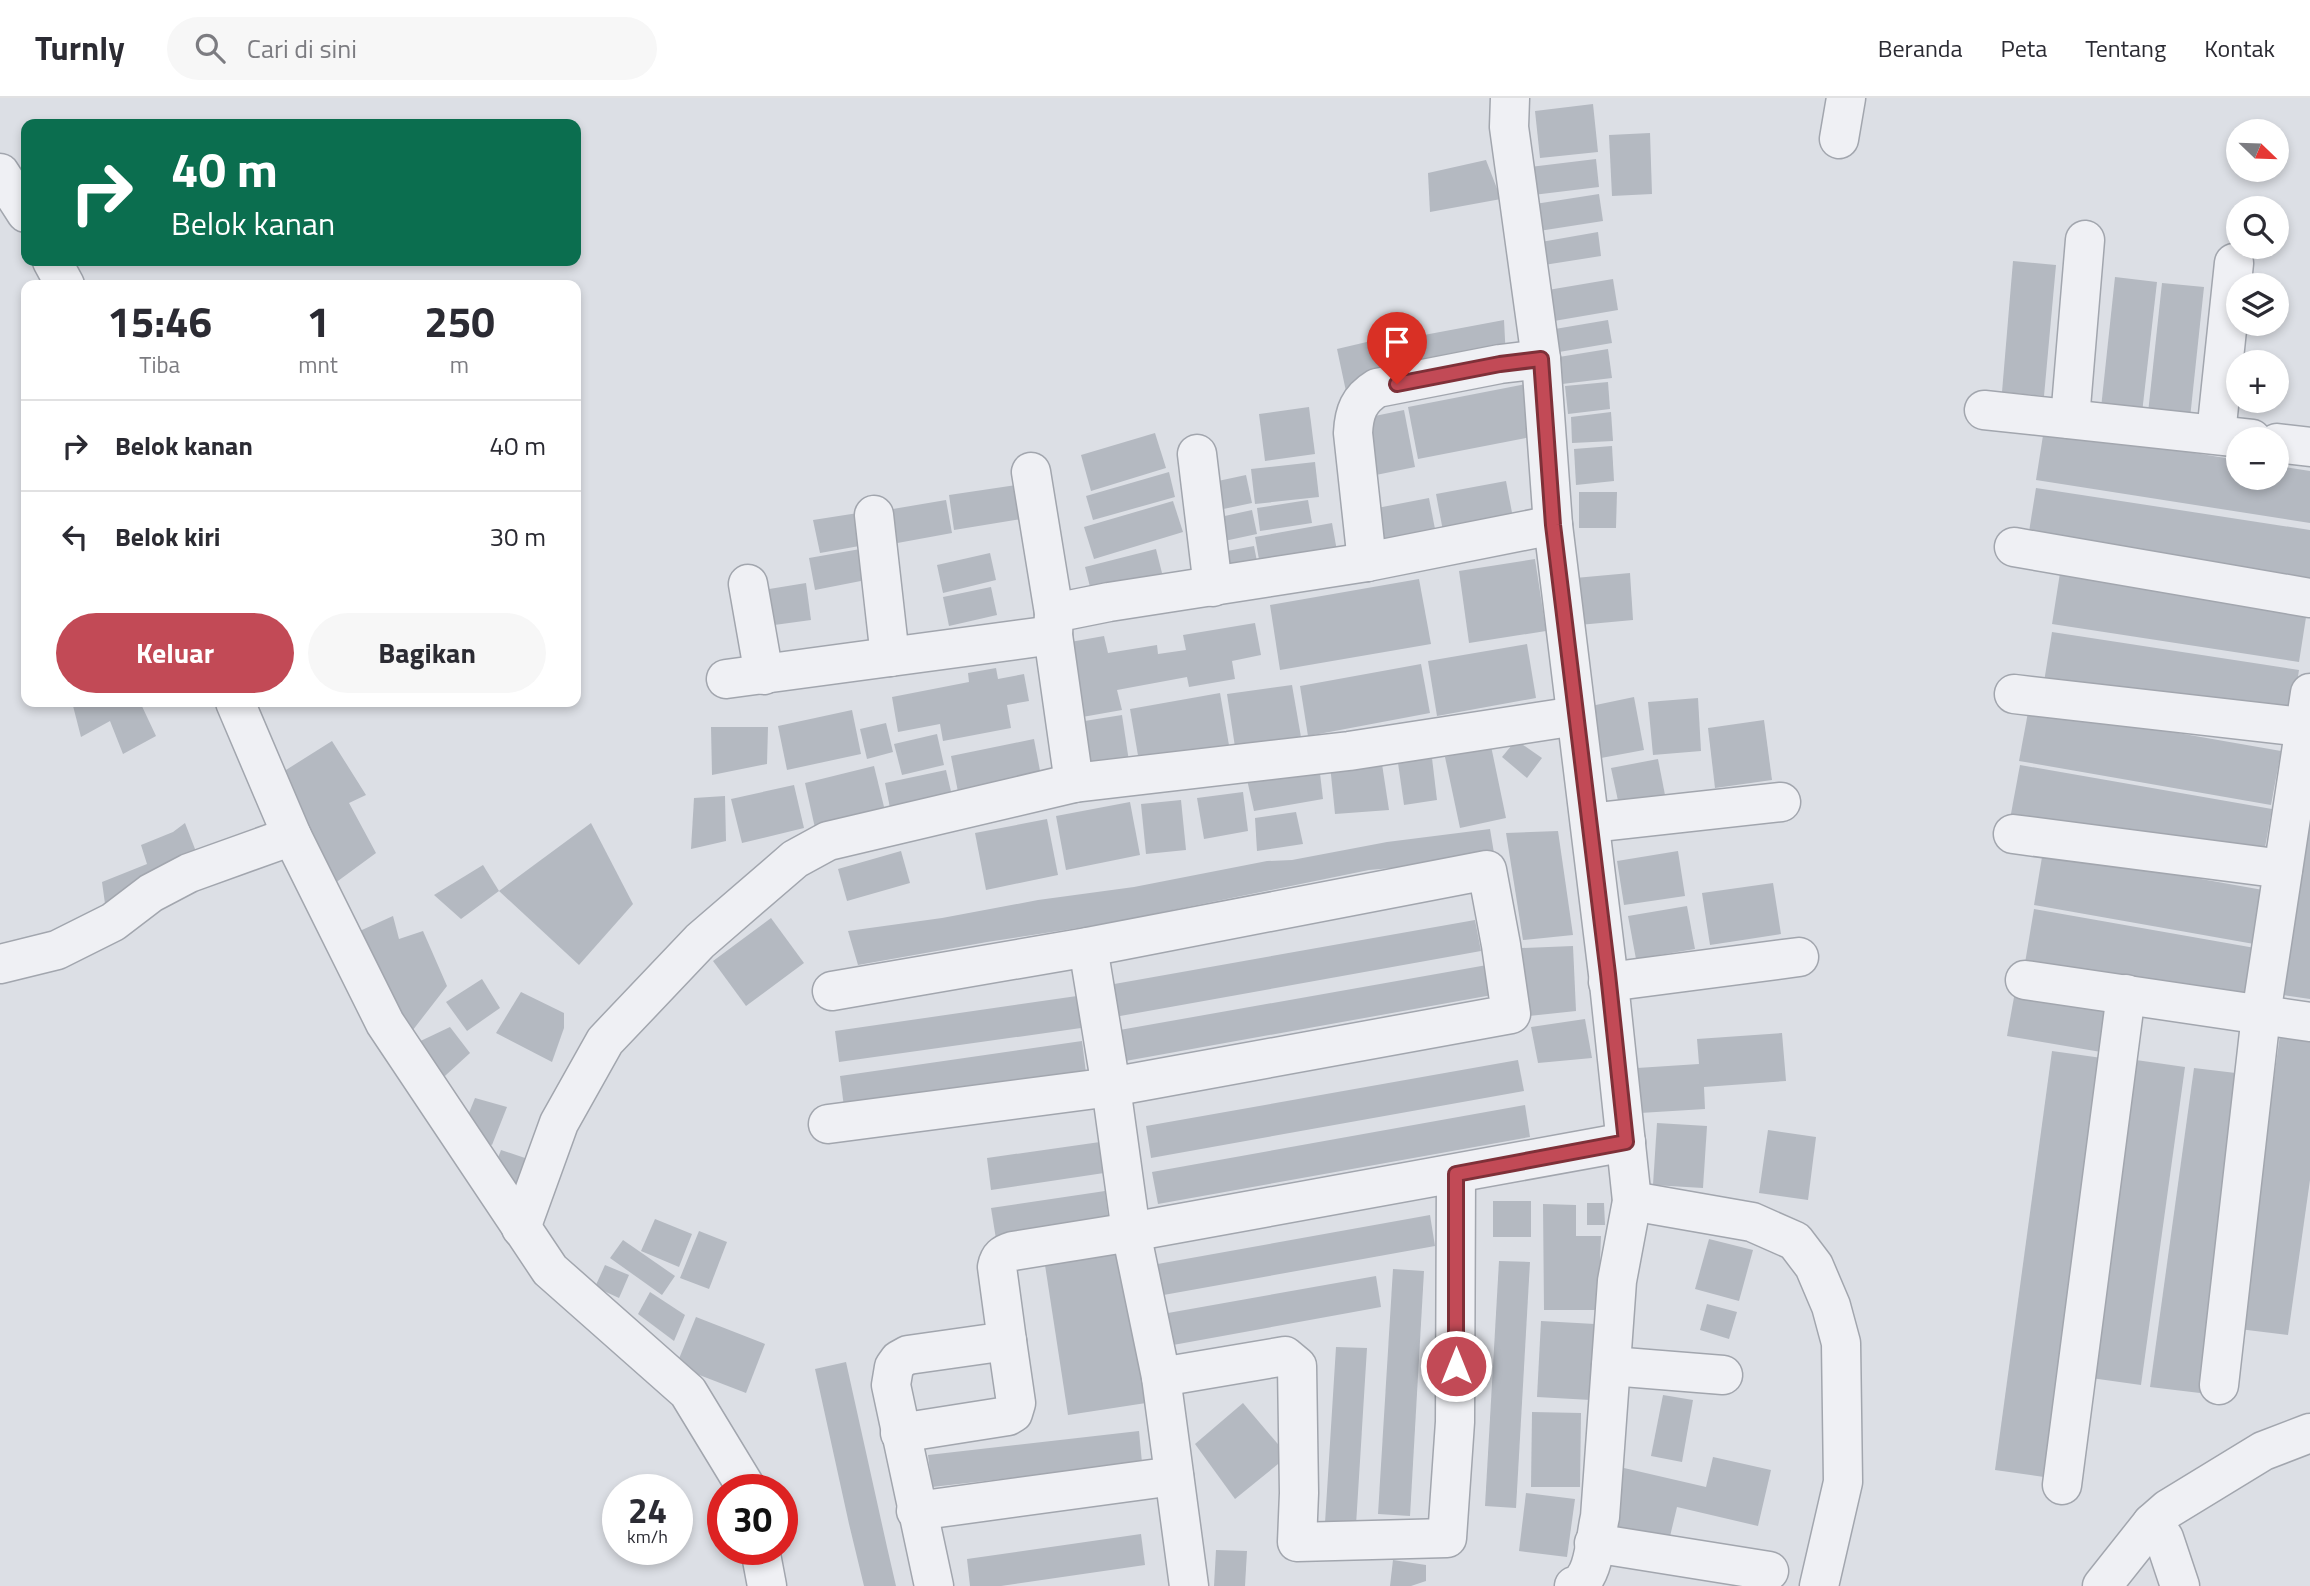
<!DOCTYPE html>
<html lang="id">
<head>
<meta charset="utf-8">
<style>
  :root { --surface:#fff; --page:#f7f7f7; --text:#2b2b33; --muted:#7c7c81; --line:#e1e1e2; --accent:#c24a56 }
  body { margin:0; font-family:"Titillium Web",sans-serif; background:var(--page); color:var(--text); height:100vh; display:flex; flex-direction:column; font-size:26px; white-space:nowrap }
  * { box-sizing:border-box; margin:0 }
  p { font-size:23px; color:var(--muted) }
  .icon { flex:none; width:38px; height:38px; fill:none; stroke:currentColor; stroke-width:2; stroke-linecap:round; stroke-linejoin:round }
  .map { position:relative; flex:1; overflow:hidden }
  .side { position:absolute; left:21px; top:182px; width:560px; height:427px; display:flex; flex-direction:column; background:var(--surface); border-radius:14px; box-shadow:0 4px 10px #0003 }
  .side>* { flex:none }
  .banner { position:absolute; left:21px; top:21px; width:560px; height:147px; border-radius:14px; box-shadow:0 4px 10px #0003; background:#0b6e4f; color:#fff; overflow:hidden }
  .needle { width:46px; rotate:113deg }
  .fabs { position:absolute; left:2226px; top:21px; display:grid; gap:14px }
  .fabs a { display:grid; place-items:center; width:63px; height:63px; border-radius:50%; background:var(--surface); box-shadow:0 4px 10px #0003; font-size:35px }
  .speed { position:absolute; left:602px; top:1376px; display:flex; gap:14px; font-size:35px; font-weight:700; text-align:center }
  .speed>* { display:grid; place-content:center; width:91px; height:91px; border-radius:50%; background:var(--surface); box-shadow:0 4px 10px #0003; line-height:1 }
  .speed small { font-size:18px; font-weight:400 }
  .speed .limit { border:10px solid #d22; background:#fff; color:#111 }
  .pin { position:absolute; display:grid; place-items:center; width:60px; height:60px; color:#fff; margin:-72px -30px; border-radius:50% 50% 50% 0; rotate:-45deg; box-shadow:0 0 7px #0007 }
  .pin .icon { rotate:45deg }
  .me { position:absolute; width:77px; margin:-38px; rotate:0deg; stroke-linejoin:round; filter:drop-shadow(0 0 5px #0008) }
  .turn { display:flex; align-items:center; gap:24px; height:147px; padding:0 35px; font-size:32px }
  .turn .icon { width:91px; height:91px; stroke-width:2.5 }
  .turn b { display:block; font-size:49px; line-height:60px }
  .eta { display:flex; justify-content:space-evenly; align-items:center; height:119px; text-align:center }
  .eta b { font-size:42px; font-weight:700; line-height:49px }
  .primary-button { display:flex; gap:14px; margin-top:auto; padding:14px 35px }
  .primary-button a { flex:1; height:80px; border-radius:42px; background:var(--accent); color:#fff; font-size:28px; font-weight:700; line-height:80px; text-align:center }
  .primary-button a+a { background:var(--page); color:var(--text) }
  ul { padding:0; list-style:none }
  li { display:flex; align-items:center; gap:21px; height:91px; padding:0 35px; border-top:2px solid var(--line) }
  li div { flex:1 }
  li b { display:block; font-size:26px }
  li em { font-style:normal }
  header { display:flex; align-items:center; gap:42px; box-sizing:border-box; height:98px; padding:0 35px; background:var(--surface); border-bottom:2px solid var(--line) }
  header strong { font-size:33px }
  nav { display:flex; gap:38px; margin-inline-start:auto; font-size:24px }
  .search { width:490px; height:63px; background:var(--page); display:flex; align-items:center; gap:18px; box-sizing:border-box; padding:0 24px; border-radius:38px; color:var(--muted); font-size:26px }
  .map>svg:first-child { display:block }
  .building { fill:#b4b9c1 }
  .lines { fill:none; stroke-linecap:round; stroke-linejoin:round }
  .street-casing { stroke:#a2a6ae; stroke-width:41 }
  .street { stroke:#eff0f4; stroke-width:38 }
  .route-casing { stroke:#7e3038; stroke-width:18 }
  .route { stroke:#c24a56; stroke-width:12 }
</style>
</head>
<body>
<header>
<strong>Turnly</strong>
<div class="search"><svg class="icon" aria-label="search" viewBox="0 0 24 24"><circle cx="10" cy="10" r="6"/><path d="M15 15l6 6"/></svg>Cari di sini</div>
<nav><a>Beranda</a><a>Peta</a><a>Tentang</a><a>Kontak</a></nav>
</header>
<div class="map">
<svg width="2310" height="1488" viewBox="0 0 2310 1488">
  <rect width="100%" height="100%" fill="#dcdfe5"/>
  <g class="building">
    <path d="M 1593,6 L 1598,54 L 1540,60 L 1535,13 Z"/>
    <path d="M 1650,35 L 1652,96 L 1612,98 L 1609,37 Z"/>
    <path d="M 1596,61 L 1599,89 L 1533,97 L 1530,69 Z"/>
    <path d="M 1486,62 L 1501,101 L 1430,114 L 1428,75 Z"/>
    <path d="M 1599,96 L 1603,123 L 1539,133 L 1535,106 Z"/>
    <path d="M 1598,134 L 1601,158 L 1544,167 L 1541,144 Z"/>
    <path d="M 2013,163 L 2056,167 L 2044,298 L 2002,294 Z"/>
    <path d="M 2115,179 L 2157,184 L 2142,315 L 2101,310 Z"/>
    <path d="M 1613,181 L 1618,212 L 1554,223 L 1548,192 Z"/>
    <path d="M 2162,185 L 2204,189 L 2190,320 L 2148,315 Z"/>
    <path d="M 1504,222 L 1506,261 L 1347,298 L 1337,251 L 1371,243 L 1424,237 Z"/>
    <path d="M 1608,222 L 1612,245 L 1559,254 L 1555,231 Z"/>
    <path d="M 1608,251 L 1612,280 L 1562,286 L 1559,259 Z"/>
    <path d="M 1608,284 L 1610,311 L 1568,316 L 1565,288 Z"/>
    <path d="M 1531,285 L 1541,337 L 1418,361 L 1408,309 Z"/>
    <path d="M 1309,309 L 1315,356 L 1265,363 L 1259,316 Z"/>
    <path d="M 1404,312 L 1415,369 L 1371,378 L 1360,321 Z"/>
    <path d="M 1611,314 L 1613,343 L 1572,345 L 1571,319 Z"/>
    <path d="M 2044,331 L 2238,362 L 2238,380 L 2277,380 L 2277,368 L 2310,373 L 2310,425 L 2036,382 Z"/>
    <path d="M 1155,335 L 1166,370 L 1091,393 L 1081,357 Z"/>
    <path d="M 1612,348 L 1614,383 L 1576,387 L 1574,351 Z"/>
    <path d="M 1315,364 L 1319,399 L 1255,406 L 1251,371 Z"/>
    <path d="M 1169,374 L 1175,399 L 1093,422 L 1086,398 Z"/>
    <path d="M 1246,377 L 1252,405 L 1209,414 L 1204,386 Z"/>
    <path d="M 1506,383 L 1513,420 L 1443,433 L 1436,396 Z"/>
    <path d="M 1023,386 L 1028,420 L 954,432 L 949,397 Z"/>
    <path d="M 2036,390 L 2310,432 L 2310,485 L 2028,440 Z"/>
    <path d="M 1579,394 L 1617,394 L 1616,430 L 1579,430 Z"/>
    <path d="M 1429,400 L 1435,431 L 1379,443 L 1372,411 Z"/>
    <path d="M 946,402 L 952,435 L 892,446 L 887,412 Z"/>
    <path d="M 1308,402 L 1312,425 L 1260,433 L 1257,410 Z"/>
    <path d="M 1173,403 L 1183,434 L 1094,461 L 1084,429 Z"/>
    <path d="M 1252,412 L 1257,436 L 1215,445 L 1211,421 Z"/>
    <path d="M 858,415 L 865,447 L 820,455 L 813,422 Z"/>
    <path d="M 1332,425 L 1337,453 L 1260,467 L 1255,439 Z"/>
    <path d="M 1254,448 L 1259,474 L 1217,482 L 1211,456 Z"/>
    <path d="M 866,450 L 871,481 L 815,492 L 809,460 Z"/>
    <path d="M 1156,451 L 1164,483 L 1093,501 L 1085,469 Z"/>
    <path d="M 990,455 L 996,482 L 943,495 L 937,467 Z"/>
    <path d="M 1535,461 L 1546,533 L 1469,545 L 1459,473 Z"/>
    <path d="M 1630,475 L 1633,522 L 1579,527 L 1575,480 Z"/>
    <path d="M 2060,475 L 2307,513 L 2299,564 L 2052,526 Z"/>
    <path d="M 1419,481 L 1431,546 L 1280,572 L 1270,507 Z"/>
    <path d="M 806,485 L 811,522 L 767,528 L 763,492 Z"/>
    <path d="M 991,489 L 997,517 L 949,528 L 943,499 Z"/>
    <path d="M 1255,525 L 1261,557 L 1232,563 L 1235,581 L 1189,589 L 1187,579 L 1117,592 L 1122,612 L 1071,621 L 1059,546 L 1104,538 L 1108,555 L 1157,547 L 1158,556 L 1186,552 L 1183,537 Z"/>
    <path d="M 2052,534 L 2299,572 L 2291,623 L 2044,584 Z"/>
    <path d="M 1527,546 L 1536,600 L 1437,618 L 1428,563 Z"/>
    <path d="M 1421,566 L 1430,615 L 1308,638 L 1300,588 Z"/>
    <path d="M 996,570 L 998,581 L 1024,576 L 1029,603 L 1007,607 L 1011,630 L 943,643 L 940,626 L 898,634 L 892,599 L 969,584 L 968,575 Z"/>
    <path d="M 1292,587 L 1301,639 L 1235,649 L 1227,596 Z"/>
    <path d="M 1220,595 L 1230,653 L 1140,669 L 1130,611 Z"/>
    <path d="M 1634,599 L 1644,652 L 1601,660 L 1591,608 Z"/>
    <path d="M 1698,600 L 1701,653 L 1653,657 L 1648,604 Z"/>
    <path d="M 72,604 L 140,604 L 156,638 L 123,656 L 110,623 L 81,639 Z"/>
    <path d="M 2029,609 L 2281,653 L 2271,707 L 2019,663 Z"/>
    <path d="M 852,612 L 861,656 L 787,672 L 778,628 Z"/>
    <path d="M 1122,617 L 1130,670 L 1081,678 L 1072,625 Z"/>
    <path d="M 1764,622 L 1772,682 L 1715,690 L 1708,630 Z"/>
    <path d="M 886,625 L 893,654 L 867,661 L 860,631 Z"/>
    <path d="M 711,629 L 768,629 L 767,666 L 712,677 Z"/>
    <path d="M 937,636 L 944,667 L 902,677 L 894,646 Z"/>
    <path d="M 1034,641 L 1042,683 L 959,699 L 951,658 Z"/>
    <path d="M 1516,642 L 1542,660 L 1527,680 L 1502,659 Z"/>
    <path d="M 332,643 L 366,697 L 349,705 L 376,755 L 327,791 L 278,677 Z"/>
    <path d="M 1491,648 L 1506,720 L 1460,730 L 1445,659 Z"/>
    <path d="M 1432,660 L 1437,702 L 1404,707 L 1398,665 Z"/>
    <path d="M 1658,661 L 1666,702 L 1620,712 L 1611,670 Z"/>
    <path d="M 1382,666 L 1389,712 L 1335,716 L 1330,667 Z"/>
    <path d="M 1319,667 L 1323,701 L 1254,713 L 1246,677 Z"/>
    <path d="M 2020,667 L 2272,711 L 2262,766 L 2010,721 Z"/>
    <path d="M 874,668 L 885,713 L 815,730 L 805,685 Z"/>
    <path d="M 946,672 L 953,702 L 891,715 L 885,685 Z"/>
    <path d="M 794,687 L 804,730 L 742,745 L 731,701 Z"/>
    <path d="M 1243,694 L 1248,733 L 1204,741 L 1197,700 Z"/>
    <path d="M 725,698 L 726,743 L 691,751 L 694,700 Z"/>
    <path d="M 1181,702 L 1186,752 L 1146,756 L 1141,706 Z"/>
    <path d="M 1130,704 L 1140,757 L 1066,772 L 1056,718 Z"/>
    <path d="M 1296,714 L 1303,746 L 1257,753 L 1255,720 Z"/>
    <path d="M 1047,721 L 1058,777 L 986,792 L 975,735 Z"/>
    <path d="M 185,725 L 200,764 L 106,813 L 102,784 L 147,766 L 141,747 L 173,734 Z"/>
    <path d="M 591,725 L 633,806 L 579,867 L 499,793 Z"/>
    <path d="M 2308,727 L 2310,727 L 2310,901 L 2283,897 Z"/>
    <path d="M 1490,731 L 1495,761 L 1369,772 L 1104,826 L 987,844 L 858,867 L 848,833 L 942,820 L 1038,802 L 1134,789 L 1267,763 L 1292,762 L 1387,744 Z"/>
    <path d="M 1558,733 L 1573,837 L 1523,842 L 1506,735 Z"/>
    <path d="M 901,753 L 910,785 L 847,803 L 838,771 Z"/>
    <path d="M 1678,753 L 1685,798 L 1624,807 L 1617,763 Z"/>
    <path d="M 2043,753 L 2263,792 L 2254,846 L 2034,807 Z"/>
    <path d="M 483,767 L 499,793 L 461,821 L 434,797 Z"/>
    <path d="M 1773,785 L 1781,836 L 1710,847 L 1702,795 Z"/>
    <path d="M 1687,808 L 1695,851 L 1636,861 L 1628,818 Z"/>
    <path d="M 2034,811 L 2255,850 L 2245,904 L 2025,865 Z"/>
    <path d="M 393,818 L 399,841 L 423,833 L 447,888 L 409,937 L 353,836 Z"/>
    <path d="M 771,820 L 804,865 L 746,908 L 713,863 Z"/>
    <path d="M 1475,822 L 1481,853 L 1109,920 L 1103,888 Z"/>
    <path d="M 1573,848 L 1576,913 L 1529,918 L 1522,850 Z"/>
    <path d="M 1487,867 L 1492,897 L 1120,964 L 1114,933 Z"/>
    <path d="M 482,881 L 500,910 L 467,933 L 446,904 Z"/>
    <path d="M 2016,888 L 2109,904 L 2101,954 L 2007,938 Z"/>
    <path d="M 521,894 L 564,915 L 564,930 L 552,964 L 496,935 Z"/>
    <path d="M 1077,898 L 1081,930 L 839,964 L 835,933 Z"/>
    <path d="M 1585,921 L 1592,960 L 1538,965 L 1531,929 Z"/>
    <path d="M 450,929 L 470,955 L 434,988 L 410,948 Z"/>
    <path d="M 1782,935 L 1786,983 L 1704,989 L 1705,1011 L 1640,1015 L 1637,970 L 1699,966 L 1697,941 Z"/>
    <path d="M 2280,937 L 2310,941 L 2310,1082 L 2288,1237 L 2239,1231 Z"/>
    <path d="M 1082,943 L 1086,975 L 844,1009 L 840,978 Z"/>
    <path d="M 2052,953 L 2102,960 L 2044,1379 L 1995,1372 Z"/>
    <path d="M 1518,962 L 1524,993 L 1151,1060 L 1146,1028 Z"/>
    <path d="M 2136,962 L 2185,969 L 2141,1287 L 2091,1280 Z"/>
    <path d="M 2194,970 L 2244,976 L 2200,1295 L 2150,1289 Z"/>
    <path d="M 475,1000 L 507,1009 L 492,1047 L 461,1035 Z"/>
    <path d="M 1525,1007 L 1530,1039 L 1158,1106 L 1152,1074 Z"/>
    <path d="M 1657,1025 L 1707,1028 L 1703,1090 L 1653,1087 Z"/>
    <path d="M 1768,1032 L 1816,1039 L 1808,1102 L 1759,1095 Z"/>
    <path d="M 1100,1044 L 1104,1075 L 991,1092 L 987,1060 Z"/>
    <path d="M 501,1052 L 528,1061 L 519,1087 L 491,1078 Z"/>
    <path d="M 1105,1093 L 1109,1125 L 996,1141 L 991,1110 Z"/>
    <rect x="1493" y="1103" width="38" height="36"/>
    <path d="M 1587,1105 L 1604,1105 L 1605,1127 L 1587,1127 Z"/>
    <path d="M 1543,1106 L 1576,1107 L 1576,1138 L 1601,1138 L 1598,1212 L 1544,1212 Z"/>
    <path d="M 1430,1117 L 1435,1148 L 1158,1198 L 1152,1167 Z"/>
    <path d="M 655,1121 L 692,1136 L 679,1169 L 641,1153 Z"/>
    <path d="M 699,1133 L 727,1144 L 709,1191 L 680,1180 Z"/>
    <path d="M 1709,1141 L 1753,1152 L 1739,1203 L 1695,1191 Z"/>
    <path d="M 623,1142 L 675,1178 L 662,1197 L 610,1160 Z"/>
    <path d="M 1120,1142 L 1146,1305 L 1068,1317 L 1043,1154 Z"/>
    <path d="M 1499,1163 L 1530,1164 L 1516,1410 L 1485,1408 Z"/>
    <path d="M 605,1167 L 629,1177 L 619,1200 L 595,1189 Z"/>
    <path d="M 1393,1171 L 1424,1173 L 1410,1418 L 1378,1416 Z"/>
    <path d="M 1376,1178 L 1381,1209 L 1173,1247 L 1168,1215 Z"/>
    <path d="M 650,1194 L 685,1217 L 674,1243 L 638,1216 Z"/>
    <path d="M 1707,1206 L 1737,1214 L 1729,1241 L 1700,1232 Z"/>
    <path d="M 696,1219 L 765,1246 L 746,1295 L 676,1268 Z"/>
    <path d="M 1541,1223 L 1595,1226 L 1591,1302 L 1537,1299 Z"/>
    <path d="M 1336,1249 L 1367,1250 L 1356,1427 L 1325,1425 Z"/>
    <path d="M 846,1264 L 887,1449 L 896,1488 L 864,1488 L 849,1426 L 815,1271 Z"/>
    <path d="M 1663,1297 L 1693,1302 L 1682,1364 L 1651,1358 Z"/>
    <path d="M 1243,1305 L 1288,1358 L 1235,1401 L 1195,1346 Z"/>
    <path d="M 1532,1314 L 1581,1315 L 1580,1389 L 1531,1389 Z"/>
    <path d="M 1139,1333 L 1142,1365 L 932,1389 L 928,1357 Z"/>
    <path d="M 1713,1359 L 1771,1372 L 1758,1428 L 1677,1409 L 1667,1451 L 1608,1438 L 1624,1370 L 1706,1389 Z"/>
    <path d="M 1526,1395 L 1575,1401 L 1567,1459 L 1519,1453 Z"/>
    <path d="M 1141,1436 L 1145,1467 L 1001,1488 L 970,1488 L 967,1461 Z"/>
    <path d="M 1216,1452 L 1247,1453 L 1245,1488 L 1214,1488 Z"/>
    <path d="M 1393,1462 L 1426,1467 L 1426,1483 L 1411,1488 L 1390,1488 Z"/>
  </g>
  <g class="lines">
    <defs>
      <g id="street">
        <path d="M 1510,0 L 1509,29 L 1541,261 L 1553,427 L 1608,876 L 1632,1103 L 1617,1183 L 1600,1419 C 1595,1438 1595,1482 1574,1488"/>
        <path d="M 1839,41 L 1846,0"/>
        <path d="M 0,75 L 26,115"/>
        <path d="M 52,163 L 65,187"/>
        <path d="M 1984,312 L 2252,341"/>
        <path d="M 2070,321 L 2085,142"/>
        <path d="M 2216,336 L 2234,165"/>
        <path d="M 2277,345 L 2310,349"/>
        <path d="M 1197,356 L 1213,489"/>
        <path d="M 1031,374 L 1054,515"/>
        <path d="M 874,417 L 890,559"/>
        <path d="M 1553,427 L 1367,464 L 1109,504 L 1054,515 L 1053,537 L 1074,685 L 1349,653 L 1576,618"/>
        <path d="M 2014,449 L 2310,500"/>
        <path d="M 1367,464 L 1353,335 C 1354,314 1359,301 1377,290 L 1500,266 L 1541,261"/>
        <path d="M 748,486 L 764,577"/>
        <path d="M 726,581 L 1053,537"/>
        <path d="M 2014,596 L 2310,630"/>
        <path d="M 235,604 L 292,738 L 385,925 L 550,1172 L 688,1294 L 747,1391"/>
        <path d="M 1590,725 L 1781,704"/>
        <path d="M 2013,736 L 2283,771"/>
        <path d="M 1088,849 L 1111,989 L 1131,1134 L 1161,1279 L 1189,1488"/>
        <path d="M 0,866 L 57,852 L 113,824 L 151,795 L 189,775 L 292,738"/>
        <path d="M 2025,882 L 2310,924"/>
        <path d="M 1608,884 L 1799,859"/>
        <path d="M 828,1026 L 1111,989 L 1511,916 L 1501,847 L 1487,772 L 1088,849 L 832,893"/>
        <path d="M 1632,1103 L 1752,1124 L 1795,1143 L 1814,1168 L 1831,1208 L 1841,1245 L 1843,1384 L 1819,1488"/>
        <path d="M 521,1130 L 559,1025 L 605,943 L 700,843 L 795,761 L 828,743 L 1074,685"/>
        <path d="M 1611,1268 L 1723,1277"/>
        <path d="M 1161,1279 L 1285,1258 L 1297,1268 L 1299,1395 L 1297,1444 L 1447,1440 L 1455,1324 L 1456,1076"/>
        <path d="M 2219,1287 L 2261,917 L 2310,595"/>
        <path d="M 900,1335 L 1008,1318 L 1013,1315 L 1016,1305 L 1007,1243"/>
        <path d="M 2062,1387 L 2126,896"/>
        <path d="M 916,1413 L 1174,1378"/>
        <path d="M 2152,1425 L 2164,1440 L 2180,1488"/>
        <path d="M 1594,1445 L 1769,1473"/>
        <path d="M 760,1451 L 767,1488"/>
        <path d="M 934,1488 L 891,1287 L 894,1269 L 899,1262 L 908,1257 L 1007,1243 L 997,1169 C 999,1159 1003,1156 1013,1153 L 1131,1134 L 1626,1044"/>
        <path d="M 2102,1488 L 2152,1425 L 2168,1411 L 2263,1353 L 2310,1335"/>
      </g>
    </defs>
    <use href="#street" class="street-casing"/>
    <use href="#street" class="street"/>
  </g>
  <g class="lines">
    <defs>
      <path id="route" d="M 1397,286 L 1500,266 L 1541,261 L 1553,427 L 1608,876 L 1626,1044 L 1456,1076 L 1456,1268"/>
    </defs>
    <use href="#route" class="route-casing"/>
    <use href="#route" class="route"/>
  </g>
</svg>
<div class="fabs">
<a><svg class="needle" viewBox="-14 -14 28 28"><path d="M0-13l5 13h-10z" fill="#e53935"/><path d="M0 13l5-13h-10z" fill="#7c7c81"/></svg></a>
<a><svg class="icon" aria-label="search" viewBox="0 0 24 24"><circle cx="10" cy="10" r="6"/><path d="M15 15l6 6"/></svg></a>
<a><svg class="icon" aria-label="layers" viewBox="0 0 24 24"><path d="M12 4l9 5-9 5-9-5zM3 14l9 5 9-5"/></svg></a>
<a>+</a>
<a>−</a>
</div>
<div class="speed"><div>24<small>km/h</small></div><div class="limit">30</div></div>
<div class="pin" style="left:1397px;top:286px;background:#d93025"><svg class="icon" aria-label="arrive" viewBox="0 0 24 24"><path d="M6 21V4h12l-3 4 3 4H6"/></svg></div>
<svg class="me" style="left:1456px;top:1268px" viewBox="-20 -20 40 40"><circle r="17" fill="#c24a56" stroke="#fff" stroke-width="3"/><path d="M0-11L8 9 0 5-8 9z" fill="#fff"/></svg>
<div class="banner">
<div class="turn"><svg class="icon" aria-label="right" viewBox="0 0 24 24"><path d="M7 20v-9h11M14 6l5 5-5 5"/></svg><div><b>40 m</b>Belok kanan</div></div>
</div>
<section class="side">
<div class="eta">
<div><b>15:46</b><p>Tiba</p></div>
<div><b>1</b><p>mnt</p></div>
<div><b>250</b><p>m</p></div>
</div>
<ul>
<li><svg class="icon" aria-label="right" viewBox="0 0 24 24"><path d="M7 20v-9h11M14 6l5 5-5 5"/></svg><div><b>Belok kanan</b></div><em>40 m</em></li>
<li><svg class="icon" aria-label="left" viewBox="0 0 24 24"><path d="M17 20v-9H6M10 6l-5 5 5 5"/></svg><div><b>Belok kiri</b></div><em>30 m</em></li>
</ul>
<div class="primary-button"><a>Keluar</a><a>Bagikan</a></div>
</section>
</div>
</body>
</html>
